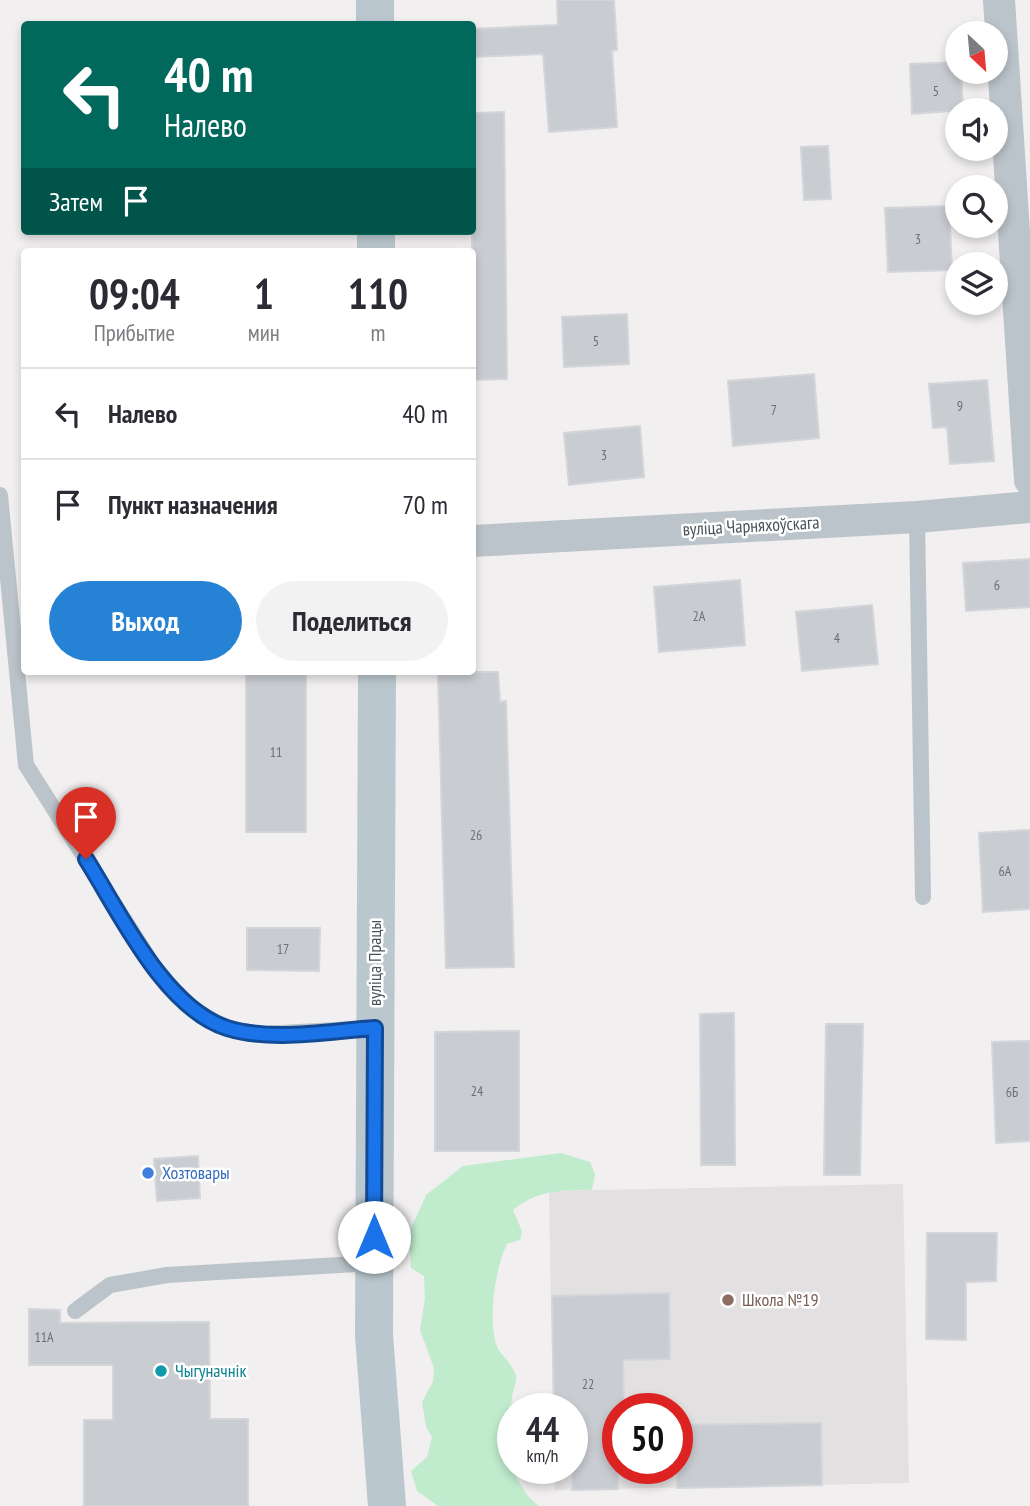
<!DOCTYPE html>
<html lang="ru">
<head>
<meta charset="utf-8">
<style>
  :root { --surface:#fff; --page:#f2f2f3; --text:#2b2b33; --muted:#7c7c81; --line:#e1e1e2; --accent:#2682d4 }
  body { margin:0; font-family:"PT Sans Narrow",sans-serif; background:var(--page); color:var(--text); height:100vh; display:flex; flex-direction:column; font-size:26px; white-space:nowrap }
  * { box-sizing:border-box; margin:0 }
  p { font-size:23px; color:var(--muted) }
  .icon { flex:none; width:38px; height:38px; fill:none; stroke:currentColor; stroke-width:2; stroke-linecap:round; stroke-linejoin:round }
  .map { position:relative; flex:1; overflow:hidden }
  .side { position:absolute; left:21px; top:248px; width:455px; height:427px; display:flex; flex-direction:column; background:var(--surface); border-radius:7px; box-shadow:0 4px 10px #0003 }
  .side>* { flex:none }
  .top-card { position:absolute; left:21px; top:21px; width:455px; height:214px; border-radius:7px; box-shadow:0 4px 10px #0003; background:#00695c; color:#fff; overflow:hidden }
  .needle { width:46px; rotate:154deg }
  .tools { position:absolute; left:945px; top:21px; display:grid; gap:14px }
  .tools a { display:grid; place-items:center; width:63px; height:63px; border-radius:50%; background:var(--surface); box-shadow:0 4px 10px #0003; font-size:35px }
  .speed { position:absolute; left:497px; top:1393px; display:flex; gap:14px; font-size:35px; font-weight:700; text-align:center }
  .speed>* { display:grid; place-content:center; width:91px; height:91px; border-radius:50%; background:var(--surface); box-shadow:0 4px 10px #0003; line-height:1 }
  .speed small { font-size:18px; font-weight:400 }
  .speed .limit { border:10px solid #d22; background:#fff; color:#111 }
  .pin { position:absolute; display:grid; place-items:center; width:60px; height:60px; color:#fff; margin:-72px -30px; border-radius:50% 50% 50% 0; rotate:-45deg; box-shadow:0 0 7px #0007 }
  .pin .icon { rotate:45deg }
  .me { position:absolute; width:77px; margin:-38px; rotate:0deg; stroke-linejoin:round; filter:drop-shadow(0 0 5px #0008) }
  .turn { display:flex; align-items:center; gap:24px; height:147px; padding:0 28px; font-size:32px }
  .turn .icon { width:91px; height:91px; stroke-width:2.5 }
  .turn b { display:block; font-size:49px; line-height:60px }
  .then { display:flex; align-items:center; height:66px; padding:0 28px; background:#0003; gap:14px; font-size:26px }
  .eta { display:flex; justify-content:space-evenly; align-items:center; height:119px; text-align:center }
  .eta b { font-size:42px; font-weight:700; line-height:49px }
  .action { display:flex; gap:14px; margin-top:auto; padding:14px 28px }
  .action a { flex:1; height:80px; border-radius:42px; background:var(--accent); color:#fff; font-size:28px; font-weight:700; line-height:80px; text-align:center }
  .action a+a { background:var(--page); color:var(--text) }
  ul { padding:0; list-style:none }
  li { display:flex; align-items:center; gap:21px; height:91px; padding:0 28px; border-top:2px solid var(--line) }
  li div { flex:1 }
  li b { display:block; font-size:26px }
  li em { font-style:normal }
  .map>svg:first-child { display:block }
  .education { fill:#e2e0e0; fill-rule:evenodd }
  .green { fill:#c0eccd }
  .building { fill:#c9ccd1; stroke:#d3d5da; stroke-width:2 }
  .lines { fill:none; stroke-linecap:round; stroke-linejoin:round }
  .service { stroke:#bbc4ca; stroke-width:16 }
  .minor { stroke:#bbc4ca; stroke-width:32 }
  .secondary { stroke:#bbc7cf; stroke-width:38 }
  .route-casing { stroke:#114b97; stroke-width:18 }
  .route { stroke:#1a73e8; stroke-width:12 }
  .shop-dot { fill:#3f7fe0; stroke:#fff; stroke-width:2.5 }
  .education-dot { fill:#8d6e63; stroke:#fff; stroke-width:2.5 }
  .culture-dot { fill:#0f9aa8; stroke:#fff; stroke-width:2.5 }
  .labels { text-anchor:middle; stroke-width:5; stroke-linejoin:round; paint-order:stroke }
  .number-label { font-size:14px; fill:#687178 }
  .street-label { font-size:18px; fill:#48535b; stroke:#fff }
  .shop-label { font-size:18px; fill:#366cbe; stroke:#fff; text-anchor:start }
  .education-label { font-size:18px; fill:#785e54; stroke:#fff; text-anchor:start }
  .culture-label { font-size:18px; fill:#0d838f; stroke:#fff; text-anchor:start }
</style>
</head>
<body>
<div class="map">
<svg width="1030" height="1506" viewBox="0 0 1030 1506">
  <rect width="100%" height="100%" fill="#f1efef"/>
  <path class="education" d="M 903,1184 L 909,1483 L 555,1490 L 554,1468 L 572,1468 L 572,1409 L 553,1409 L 549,1191 ZM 618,1409 L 677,1409 L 677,1468 L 618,1468 Z"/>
  <path class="green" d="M 561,1153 L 590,1162 L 595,1174 L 592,1190 C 562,1190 537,1190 513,1210 L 522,1231 L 520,1240 L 507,1244 C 495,1269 488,1317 496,1344 C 499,1355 513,1363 516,1376 C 517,1382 513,1391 512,1397 C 507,1435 506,1482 539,1506 L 438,1506 L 417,1491 L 411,1471 L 427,1457 L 432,1437 L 426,1427 L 422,1402 L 433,1381 L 434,1368 L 420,1330 L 425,1299 L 424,1276 L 411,1268 L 409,1233 L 426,1195 L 463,1166 Z"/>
  <g class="building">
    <path d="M 557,0 L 614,0 L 617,50 L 612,51 L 617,127 L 549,132 L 543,54 L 472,57 L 472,29 L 558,25 Z"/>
    <path d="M 957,62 L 957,72 L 961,72 L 963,110 L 912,114 L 910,64 Z"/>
    <path d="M 504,112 L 507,379 L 472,380 L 472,113 Z"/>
    <path d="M 828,146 L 831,199 L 804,200 L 801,147 Z"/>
    <path d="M 949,206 L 952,270 L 888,272 L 885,208 Z"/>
    <path d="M 627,314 L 629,364 L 564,367 L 562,317 Z"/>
    <path d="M 814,374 L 819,438 L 733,446 L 728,381 Z"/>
    <path d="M 987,380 L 994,461 L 950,464 L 947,427 L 933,428 L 929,384 Z"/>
    <path d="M 640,426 L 644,477 L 569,485 L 564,433 Z"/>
    <path d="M 1030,559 L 1030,607 L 966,611 L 963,563 Z"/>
    <path d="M 740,580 L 745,645 L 659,652 L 654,587 Z"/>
    <path d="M 872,605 L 878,664 L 802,671 L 796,612 Z"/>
    <rect x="246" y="672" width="60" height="160"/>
    <path d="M 438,672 L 498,672 L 500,702 L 506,701 L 514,967 L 446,968 Z"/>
    <path d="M 1030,830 L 1030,909 L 983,912 L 979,833 Z"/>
    <path d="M 247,928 L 320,928 L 319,971 L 247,970 Z"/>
    <path d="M 734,1013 L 735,1165 L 701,1165 L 700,1014 Z"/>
    <path d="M 826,1024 L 863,1024 L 860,1175 L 824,1175 Z"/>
    <path d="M 519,1031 L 519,1151 L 435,1151 L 435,1032 Z"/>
    <path d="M 1030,1041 L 1030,1141 L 996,1143 L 992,1042 Z"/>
    <path d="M 198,1156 L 200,1198 L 157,1201 L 154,1159 Z"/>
    <path d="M 927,1233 L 997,1233 L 996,1281 L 966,1282 L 966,1340 L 926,1339 Z"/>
    <path d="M 669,1293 L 670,1359 L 623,1360 L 624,1409 L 618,1409 L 618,1489 L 572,1490 L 572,1409 L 554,1409 L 552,1296 Z"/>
    <path d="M 29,1309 L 60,1310 L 60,1323 L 209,1322 L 210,1419 L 248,1419 L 248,1506 L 84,1506 L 84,1420 L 113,1420 L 113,1365 L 29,1365 Z"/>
    <path d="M 821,1423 L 822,1485 L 677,1488 L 677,1425 Z"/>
  </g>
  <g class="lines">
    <g class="service">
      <path d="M 0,495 L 26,765 L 160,976 L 191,1007 L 225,1028 L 261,1034 L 375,1028"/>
      <path d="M 917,517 L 923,897"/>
      <path d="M 75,1311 L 110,1285 L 167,1275 L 374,1263"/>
    </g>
    <g class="minor">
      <path d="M 999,0 L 1030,480"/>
      <path d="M 472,541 L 917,517 L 1030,507"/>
    </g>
    <g class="secondary">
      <path d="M 375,0 L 375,24"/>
      <path d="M 376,231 L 376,252"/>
      <path d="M 377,672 L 374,1335 L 387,1506"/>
    </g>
  </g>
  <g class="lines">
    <defs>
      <path id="route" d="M 86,859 C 119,911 164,1008 227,1028 C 272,1042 329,1031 375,1028 L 374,1237"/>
    </defs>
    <use href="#route" class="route-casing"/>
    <use href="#route" class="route"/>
  </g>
  <circle class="shop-dot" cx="148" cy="1173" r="7"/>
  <circle class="education-dot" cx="728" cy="1300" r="7"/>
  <circle class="culture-dot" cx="161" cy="1371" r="7"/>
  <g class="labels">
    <g class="number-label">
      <text x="936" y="96">5</text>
      <text x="918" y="244">3</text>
      <text x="596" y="346">5</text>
      <text x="960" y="411">9</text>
      <text x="774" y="415">7</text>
      <text x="604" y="460">3</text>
      <text x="997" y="590">6</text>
      <text x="699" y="621">2А</text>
      <text x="837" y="643">4</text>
      <text x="276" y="757">11</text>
      <text x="476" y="840">26</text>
      <text x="1005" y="876">6А</text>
      <text x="283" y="954">17</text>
      <text x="477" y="1096">24</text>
      <text x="1012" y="1097">6Б</text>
      <text x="44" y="1342">11А</text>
      <text x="588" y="1389">22</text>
    </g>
    <g class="street-label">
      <text transform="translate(751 526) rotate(-3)" y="6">вуліца Чарняхоўскага</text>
      <text transform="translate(375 963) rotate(-90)" y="6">вуліца Працы</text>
    </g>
    <g class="shop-label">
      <text x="162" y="1179">Хозтовары</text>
    </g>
    <g class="education-label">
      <text x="742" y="1306">Школа №19</text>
    </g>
    <g class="culture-label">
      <text x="175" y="1377">Чыгуначнік</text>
    </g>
  </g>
</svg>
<div class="tools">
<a><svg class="needle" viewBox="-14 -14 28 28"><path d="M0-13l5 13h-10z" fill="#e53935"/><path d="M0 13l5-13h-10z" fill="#7c7c81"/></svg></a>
<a><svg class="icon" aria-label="sound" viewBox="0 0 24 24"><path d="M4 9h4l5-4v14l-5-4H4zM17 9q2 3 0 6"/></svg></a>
<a><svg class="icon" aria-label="search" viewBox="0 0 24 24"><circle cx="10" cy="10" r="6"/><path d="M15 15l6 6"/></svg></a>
<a><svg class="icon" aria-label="layers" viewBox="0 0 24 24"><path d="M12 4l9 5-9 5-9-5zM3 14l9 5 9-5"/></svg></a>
</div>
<div class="speed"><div>44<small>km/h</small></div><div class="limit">50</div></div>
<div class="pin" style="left:86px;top:859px;background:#d93025"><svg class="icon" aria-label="arrive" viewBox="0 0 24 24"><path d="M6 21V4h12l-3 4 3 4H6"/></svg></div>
<svg class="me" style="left:374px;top:1237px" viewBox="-20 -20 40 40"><circle r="19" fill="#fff"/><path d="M0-13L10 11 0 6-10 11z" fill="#1a73e8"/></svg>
<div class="top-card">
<div class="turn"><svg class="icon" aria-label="left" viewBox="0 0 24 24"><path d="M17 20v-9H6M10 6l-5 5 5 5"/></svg><div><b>40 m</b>Налево</div></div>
<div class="then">Затем<svg class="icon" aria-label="arrive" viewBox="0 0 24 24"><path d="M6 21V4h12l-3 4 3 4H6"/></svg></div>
</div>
<section class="side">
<div class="eta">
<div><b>09:04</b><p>Прибытие</p></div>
<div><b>1</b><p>мин</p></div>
<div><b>110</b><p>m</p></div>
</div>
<ul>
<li><svg class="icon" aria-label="left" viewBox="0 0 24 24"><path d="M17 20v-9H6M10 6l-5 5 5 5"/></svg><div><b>Налево</b></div><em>40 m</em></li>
<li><svg class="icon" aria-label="arrive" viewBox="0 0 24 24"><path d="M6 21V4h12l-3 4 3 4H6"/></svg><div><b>Пункт назначения</b></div><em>70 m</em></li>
</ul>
<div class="action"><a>Выход</a><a>Поделиться</a></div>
</section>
</div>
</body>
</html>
